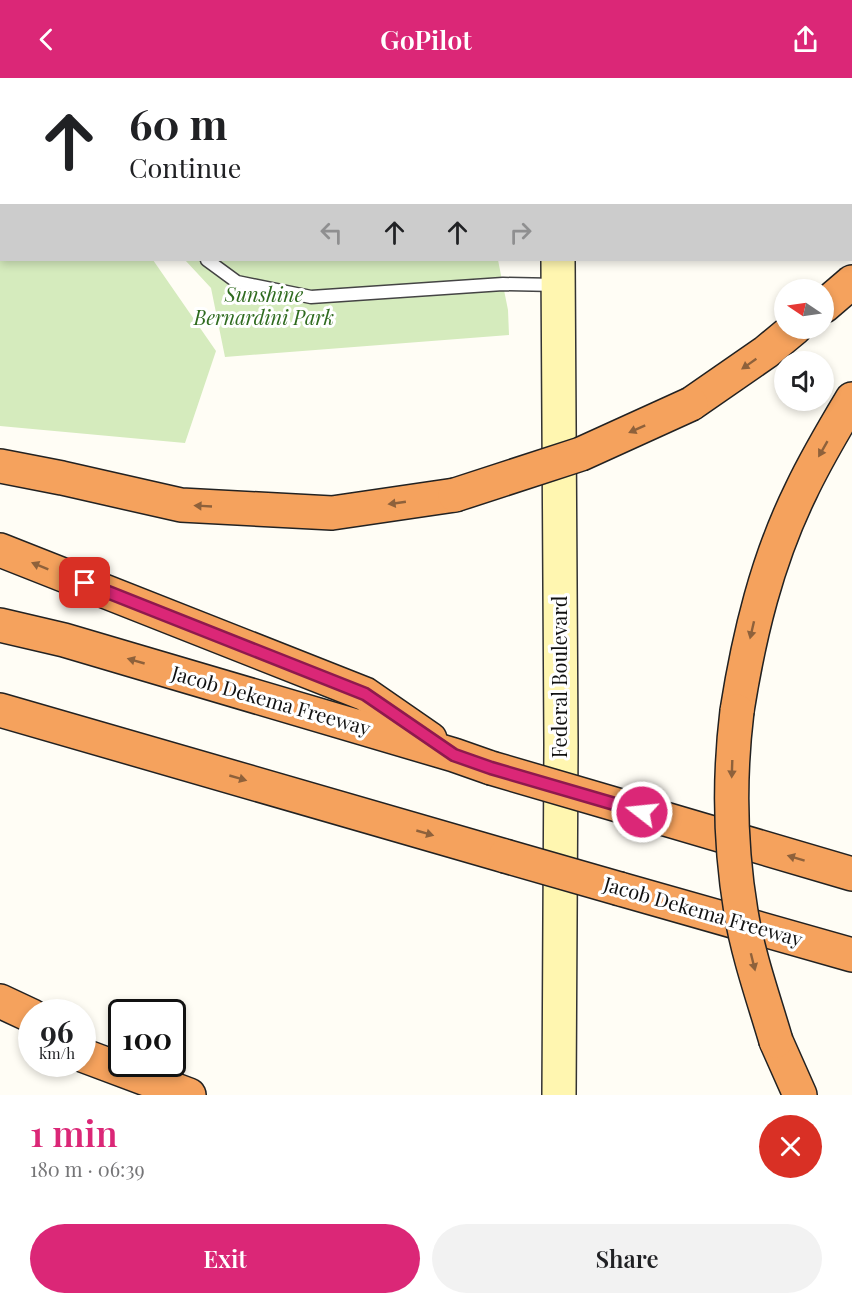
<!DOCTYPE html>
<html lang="en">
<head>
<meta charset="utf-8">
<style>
  :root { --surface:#fff; --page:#f2f2f2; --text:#202124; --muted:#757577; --accent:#db2777 }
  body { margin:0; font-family:"Playfair Display",serif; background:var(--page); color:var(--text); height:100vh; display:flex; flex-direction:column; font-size:22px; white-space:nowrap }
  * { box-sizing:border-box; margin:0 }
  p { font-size:20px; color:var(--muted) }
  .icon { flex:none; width:33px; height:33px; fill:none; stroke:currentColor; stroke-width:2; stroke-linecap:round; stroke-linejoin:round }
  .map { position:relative; height:1017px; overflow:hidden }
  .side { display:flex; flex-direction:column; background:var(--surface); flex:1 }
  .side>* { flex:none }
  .guide { position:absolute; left:0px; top:0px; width:852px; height:183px; box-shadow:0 3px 9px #0003; background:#fff; color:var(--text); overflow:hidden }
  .needle { width:39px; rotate:283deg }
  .tools { position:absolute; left:774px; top:201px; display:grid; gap:12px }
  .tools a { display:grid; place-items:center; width:60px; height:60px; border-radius:50%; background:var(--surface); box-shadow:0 3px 9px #0003; font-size:30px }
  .speed { position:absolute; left:18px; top:921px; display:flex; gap:12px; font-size:30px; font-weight:700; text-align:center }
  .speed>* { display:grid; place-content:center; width:78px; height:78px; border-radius:50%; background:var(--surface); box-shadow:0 3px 9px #0003; line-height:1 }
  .speed small { font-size:15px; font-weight:400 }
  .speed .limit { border:3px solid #111; border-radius:9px; background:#fff; color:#111 }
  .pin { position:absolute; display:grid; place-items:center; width:51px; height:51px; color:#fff; margin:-26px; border-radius:12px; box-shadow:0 3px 9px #0006 }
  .me { position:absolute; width:66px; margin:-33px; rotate:286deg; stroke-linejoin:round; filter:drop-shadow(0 0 4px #0008) }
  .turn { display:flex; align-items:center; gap:21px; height:126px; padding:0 30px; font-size:27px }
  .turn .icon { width:78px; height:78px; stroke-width:2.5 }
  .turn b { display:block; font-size:42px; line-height:51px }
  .lanes { display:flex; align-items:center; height:57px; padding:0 30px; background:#0003; justify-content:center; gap:30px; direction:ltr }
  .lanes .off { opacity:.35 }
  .round { display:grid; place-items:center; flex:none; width:63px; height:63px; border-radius:32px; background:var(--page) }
  .headline { display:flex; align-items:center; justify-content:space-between; height:102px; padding:0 30px }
  h1 { font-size:36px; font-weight:600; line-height:45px; color:var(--accent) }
  .primary-button { display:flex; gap:12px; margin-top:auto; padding:12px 30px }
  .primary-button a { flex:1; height:69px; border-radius:36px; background:var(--accent); color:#fff; font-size:24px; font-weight:600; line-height:69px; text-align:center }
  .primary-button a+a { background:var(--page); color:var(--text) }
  header { display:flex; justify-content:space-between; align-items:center; height:78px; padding:0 30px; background:var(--accent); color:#fff; font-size:27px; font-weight:600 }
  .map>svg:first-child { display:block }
  .green { fill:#d5ebbd }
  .pitch { fill:#e6f2cf }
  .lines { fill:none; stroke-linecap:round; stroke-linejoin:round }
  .stream { stroke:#3f96cf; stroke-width:7 }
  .lane-casing { stroke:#444; stroke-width:15 }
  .secondary-casing { stroke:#333; stroke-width:36 }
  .highway-casing { stroke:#222; stroke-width:36 }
  .lane { stroke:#fff; stroke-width:12 }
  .secondary { stroke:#fff6b0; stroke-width:33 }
  .highway { stroke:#f5a25d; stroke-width:33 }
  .highway-bridge-casing { stroke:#222; stroke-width:36; stroke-linecap:butt }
  .highway-bridge { stroke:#f5a25d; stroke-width:33 }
  .oneway { fill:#8e613b }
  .route-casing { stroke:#8e194d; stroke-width:15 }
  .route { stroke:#db2777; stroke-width:10 }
  .labels { text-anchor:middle; stroke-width:6; stroke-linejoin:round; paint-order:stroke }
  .park-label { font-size:20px; font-style:italic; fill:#2f6b1f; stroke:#fff }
  .street-label { font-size:20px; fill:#111; stroke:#fff }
</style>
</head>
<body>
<header><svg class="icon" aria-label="back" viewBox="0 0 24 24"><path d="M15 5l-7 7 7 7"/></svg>GoPilot<svg class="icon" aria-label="share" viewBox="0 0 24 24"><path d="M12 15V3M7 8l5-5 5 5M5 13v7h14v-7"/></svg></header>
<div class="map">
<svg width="852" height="1017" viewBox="0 0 852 1017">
  <rect width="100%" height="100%" fill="#fffdf5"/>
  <g class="green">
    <path d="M 0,0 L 27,0 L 28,1 L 2,2 L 2,182 L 153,182 L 216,273 L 185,365 L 0,348 Z"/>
    <path d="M 185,182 L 498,182 L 508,232 L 509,257 L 225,279 L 211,210 Z"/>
  </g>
  <path class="pitch" d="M 176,0 L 369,0 L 370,1 L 175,1 Z"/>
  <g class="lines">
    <path class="stream" d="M 435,0 L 435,2"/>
    <defs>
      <g id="lane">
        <path d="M 80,0 L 81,2"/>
        <path d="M 697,0 L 697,2"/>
        <path d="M 850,86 L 852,85"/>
        <path d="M 207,182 L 237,204 L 311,219 L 503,206 L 557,207"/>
      </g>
      <g id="secondary">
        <path d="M 556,0 L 556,2"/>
        <path d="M 558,182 L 561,667 L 559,1017"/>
      </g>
      <g id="highway">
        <path d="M 824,228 L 852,204"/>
        <path d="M 691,326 L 766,274 L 795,250"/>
        <path d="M 0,388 L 62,400 L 181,427 L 332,435 L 455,417"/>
        <path d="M 0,472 L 365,616 L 430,661"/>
        <path d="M 0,547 L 64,562 L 454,677 L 491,690"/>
        <path d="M 0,632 L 505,778"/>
        <path d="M 737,633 C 749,557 767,482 801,413 C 816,381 834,351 852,321"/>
        <path d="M 621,728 L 852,796"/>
        <path d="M 620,811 L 852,877"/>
        <path d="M 0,923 L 32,938"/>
        <path d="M 776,963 L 800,1017"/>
        <path d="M 82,977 L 189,1017"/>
      </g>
    </defs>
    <use href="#lane" class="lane-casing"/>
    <use href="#secondary" class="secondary-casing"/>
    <use href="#highway" class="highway-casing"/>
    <use href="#lane" class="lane"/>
    <use href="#secondary" class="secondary"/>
    <use href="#highway" class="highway"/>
    <defs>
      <g id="highway-bridge">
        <path d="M 455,417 L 581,376 L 691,326"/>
        <path d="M 737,633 C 729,699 730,768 741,834 C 748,877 764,922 776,963"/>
        <path d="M 491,690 L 621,728"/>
        <path d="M 505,778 L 620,811"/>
      </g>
    </defs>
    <use href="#highway-bridge" class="highway-bridge-casing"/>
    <use href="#highway-bridge" class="highway-bridge"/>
  </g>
  <defs><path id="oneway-solid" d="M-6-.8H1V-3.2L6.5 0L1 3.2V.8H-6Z" transform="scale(1.5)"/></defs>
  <g class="oneway">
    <use href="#oneway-solid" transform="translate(749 286) rotate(145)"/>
    <use href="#oneway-solid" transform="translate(637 351) rotate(156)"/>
    <use href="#oneway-solid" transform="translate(823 371) rotate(120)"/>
    <use href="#oneway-solid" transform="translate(397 425) rotate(172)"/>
    <use href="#oneway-solid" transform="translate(203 428) rotate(-177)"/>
    <use href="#oneway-solid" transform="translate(40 488) rotate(-158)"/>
    <use href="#oneway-solid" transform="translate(752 552) rotate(103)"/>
    <use href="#oneway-solid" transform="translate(136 583) rotate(-164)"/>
    <use href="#oneway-solid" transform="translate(732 691) rotate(92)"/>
    <use href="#oneway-solid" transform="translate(238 700) rotate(16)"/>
    <use href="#oneway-solid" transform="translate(425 755) rotate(16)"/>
    <use href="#oneway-solid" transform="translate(796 780) rotate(-163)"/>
    <use href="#oneway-solid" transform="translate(753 884) rotate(76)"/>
  </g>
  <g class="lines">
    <defs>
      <path id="route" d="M 85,505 L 365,616 L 454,677 L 491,690 L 642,734"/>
    </defs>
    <use href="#route" class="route-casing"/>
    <use href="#route" class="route"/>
  </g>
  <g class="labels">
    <g class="park-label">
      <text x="264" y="224">Sunshine<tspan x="264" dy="23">Bernardini Park</tspan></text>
    </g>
    <g class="street-label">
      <text transform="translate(560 599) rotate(-90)" y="7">Federal Boulevard</text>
      <text transform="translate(271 623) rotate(16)" y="7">Jacob Dekema Freeway</text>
      <text transform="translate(703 834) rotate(16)" y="7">Jacob Dekema Freeway</text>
    </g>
  </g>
</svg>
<div class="tools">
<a><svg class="needle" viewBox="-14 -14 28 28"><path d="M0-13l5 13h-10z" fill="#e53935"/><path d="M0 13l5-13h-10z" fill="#757577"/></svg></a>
<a><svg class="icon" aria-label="sound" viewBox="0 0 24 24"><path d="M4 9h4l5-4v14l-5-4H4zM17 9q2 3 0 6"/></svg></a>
</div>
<div class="speed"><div>96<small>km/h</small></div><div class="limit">100</div></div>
<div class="pin" style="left:85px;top:505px;background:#d93025"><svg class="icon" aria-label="arrive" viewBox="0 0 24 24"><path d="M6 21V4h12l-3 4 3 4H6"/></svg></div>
<svg class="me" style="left:642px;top:734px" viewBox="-20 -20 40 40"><circle r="17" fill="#db2777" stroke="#fff" stroke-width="3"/><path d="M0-11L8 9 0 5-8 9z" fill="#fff"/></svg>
<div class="guide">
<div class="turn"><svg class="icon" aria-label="ahead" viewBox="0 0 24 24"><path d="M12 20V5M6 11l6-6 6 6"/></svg><div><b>60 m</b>Continue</div></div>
<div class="lanes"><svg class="icon off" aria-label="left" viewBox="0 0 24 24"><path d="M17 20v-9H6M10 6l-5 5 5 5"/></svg><svg class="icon" aria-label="ahead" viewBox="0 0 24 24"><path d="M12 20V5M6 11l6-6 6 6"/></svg><svg class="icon" aria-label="ahead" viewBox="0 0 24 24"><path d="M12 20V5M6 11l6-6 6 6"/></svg><svg class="icon off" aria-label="right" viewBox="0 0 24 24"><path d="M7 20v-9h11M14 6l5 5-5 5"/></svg></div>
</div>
</div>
<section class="side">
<div class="headline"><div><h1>1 min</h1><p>180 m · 06:39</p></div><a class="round" style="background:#d93025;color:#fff"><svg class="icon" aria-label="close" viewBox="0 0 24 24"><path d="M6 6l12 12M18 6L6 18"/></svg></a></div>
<div class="primary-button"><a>Exit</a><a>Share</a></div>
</section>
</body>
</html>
